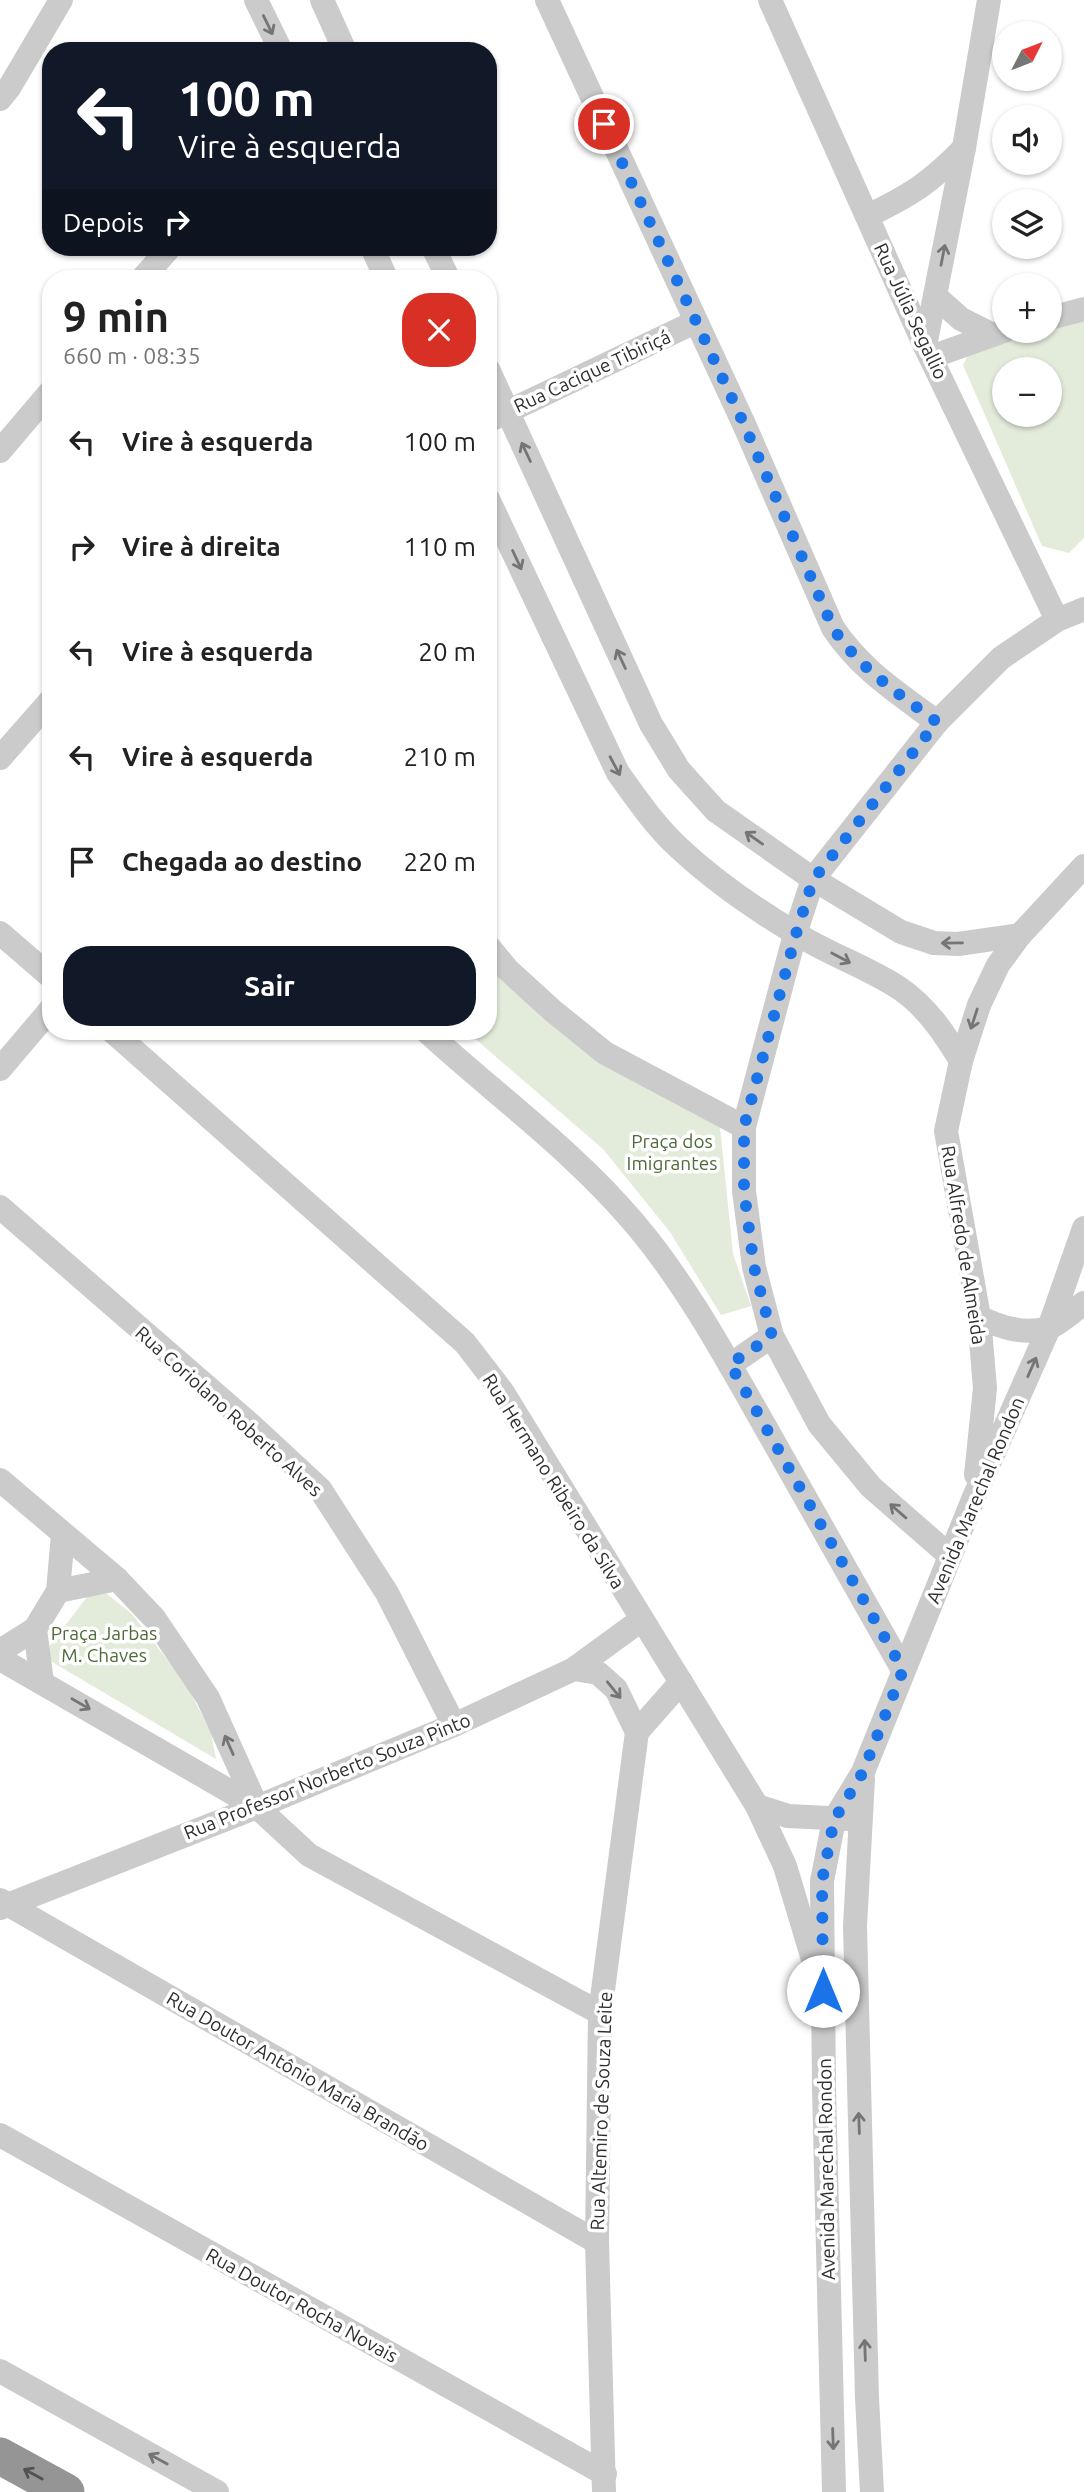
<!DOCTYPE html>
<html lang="pt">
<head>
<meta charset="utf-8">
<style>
  :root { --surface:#fff; --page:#f2f2f2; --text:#222; --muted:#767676; --accent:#111827 }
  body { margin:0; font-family:Ubuntu,sans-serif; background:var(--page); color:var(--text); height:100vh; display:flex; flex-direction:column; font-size:26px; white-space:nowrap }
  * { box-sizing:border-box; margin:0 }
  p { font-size:23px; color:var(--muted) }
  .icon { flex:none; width:38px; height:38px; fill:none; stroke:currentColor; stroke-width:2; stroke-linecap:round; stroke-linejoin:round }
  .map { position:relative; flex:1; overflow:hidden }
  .drawer { position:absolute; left:42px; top:270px; width:455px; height:770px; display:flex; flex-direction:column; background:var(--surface); border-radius:28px; box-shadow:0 2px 5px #0004 }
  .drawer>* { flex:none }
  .top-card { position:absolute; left:42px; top:42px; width:455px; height:214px; border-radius:28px; box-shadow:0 2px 5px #0004; background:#111827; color:#fff; overflow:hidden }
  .needle { width:46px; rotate:48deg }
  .controls { position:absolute; left:992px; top:21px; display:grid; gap:14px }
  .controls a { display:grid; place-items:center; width:70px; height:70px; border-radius:50%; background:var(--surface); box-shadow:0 2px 5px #0004; font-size:35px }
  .pin { position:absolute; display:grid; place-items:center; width:60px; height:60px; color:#fff; margin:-30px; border:4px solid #fff; border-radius:50%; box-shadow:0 2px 7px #0007 }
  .me { position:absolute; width:77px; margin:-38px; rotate:0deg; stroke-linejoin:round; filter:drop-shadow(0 0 5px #0008) }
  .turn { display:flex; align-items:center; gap:24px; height:147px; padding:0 21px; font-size:32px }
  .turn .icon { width:91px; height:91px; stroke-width:2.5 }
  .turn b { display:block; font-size:49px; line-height:60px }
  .then { display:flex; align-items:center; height:66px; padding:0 21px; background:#0003; gap:14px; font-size:26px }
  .round { display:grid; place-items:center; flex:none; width:74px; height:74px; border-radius:28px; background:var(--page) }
  .overview { display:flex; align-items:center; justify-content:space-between; height:119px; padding:0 21px }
  h1 { font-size:42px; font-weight:700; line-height:52px }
  .primary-button { display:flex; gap:14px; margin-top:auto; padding:14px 21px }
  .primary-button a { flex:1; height:80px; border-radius:28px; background:var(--accent); color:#fff; font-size:28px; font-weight:700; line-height:80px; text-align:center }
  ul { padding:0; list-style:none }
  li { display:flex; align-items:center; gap:21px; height:105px; padding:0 21px }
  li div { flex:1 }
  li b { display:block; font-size:26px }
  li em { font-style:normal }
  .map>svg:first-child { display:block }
  .green { fill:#e3ecdb; fill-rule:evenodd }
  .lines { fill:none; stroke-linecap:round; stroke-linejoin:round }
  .minor { stroke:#cbcbcb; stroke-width:24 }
  .highway { stroke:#959595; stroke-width:37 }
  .oneway { stroke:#757575 }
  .oneway2 { stroke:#525252 }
  .route { stroke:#1a73e8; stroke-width:12; stroke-dasharray:0 21.6 }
  .labels { text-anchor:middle; stroke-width:7; stroke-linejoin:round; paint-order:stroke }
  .street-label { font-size:19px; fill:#2e2e2e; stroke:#fff }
  .park-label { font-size:19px; fill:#4e6b39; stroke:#fff }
</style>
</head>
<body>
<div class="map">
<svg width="1084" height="2492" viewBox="0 0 1084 2492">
  <rect width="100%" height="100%" fill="#fff"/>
  <g class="green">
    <path d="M 1084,313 L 1084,538 L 1069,553 L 1042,546 L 963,365 L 974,344 L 1021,331 L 1050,331 L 1050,323 ZM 1004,369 L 1050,369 L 1050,415 L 1004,415 Z"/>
    <path d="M 488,960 L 719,1117 L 733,1254 L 751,1306 L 721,1315 L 670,1232 L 603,1149 L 466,1031 L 488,1031 Z"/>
    <path d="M 96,1585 L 132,1614 L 186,1684 L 211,1733 L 216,1759 L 42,1656 Z"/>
  </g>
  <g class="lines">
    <g class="minor">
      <path d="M 256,0 L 281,51"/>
      <path d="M 322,0 L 345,51"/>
      <path d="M 547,0 L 743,422 L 833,628 C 861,670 898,693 937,722"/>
      <path d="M 770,0 L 925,346 L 1057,620"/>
      <path d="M 0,99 L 9,88 L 61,0"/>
      <path d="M 867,216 C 910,196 931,182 964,148"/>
      <path d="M 372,247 L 386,278"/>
      <path d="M 433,247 L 448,278"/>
      <path d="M 143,278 L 170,247"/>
      <path d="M 935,296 L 961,319 L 991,334"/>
      <path d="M 1050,318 L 1084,309"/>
      <path d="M 925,346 L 964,148 L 989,0"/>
      <path d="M 931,357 L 1004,331"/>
      <path d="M 488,369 L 651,724 L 679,770 L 716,811 L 813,879 L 901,932 L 934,943 L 958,944 L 1020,935"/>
      <path d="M 488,421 L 695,322"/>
      <path d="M 0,451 L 51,391"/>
      <path d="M 488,499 L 618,773 C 636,798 655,826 678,847 C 713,880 755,909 795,933 C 828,954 867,967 899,988 C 926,1006 945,1034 961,1061"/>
      <path d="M 0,758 L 51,700"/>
      <path d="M 0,933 L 51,977"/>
      <path d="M 488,946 L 507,969 L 553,1011 L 605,1053 L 744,1127"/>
      <path d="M 112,1031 L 465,1343 L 502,1391 L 757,1806 L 785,1866 L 815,1966"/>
      <path d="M 426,1031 C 496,1095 575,1152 636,1225 C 688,1287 727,1360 767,1430 C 813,1510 858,1590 903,1670"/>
      <path d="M 0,1069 L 51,1009"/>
      <path d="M 0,1207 L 251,1425 L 320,1489 L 387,1593 L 454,1725"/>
      <path d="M 979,1317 C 1000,1327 1023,1335 1048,1328 C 1060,1324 1073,1311 1084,1303"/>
      <path d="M 730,1365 L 772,1336"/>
      <path d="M 976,1475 L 985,1388 L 979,1317 L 946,1131 L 961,1061 L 979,1005 L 998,965 L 1020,935 L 1084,866"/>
      <path d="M 0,1480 L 117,1579 L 154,1618 L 208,1698 L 257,1807"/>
      <path d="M 950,1556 L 871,1487 L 819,1424 L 772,1336 L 754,1267 L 744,1191 L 744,1127 L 795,934 L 813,879 L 937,722 L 1001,658 L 1057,620 L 1084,609"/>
      <path d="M 58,1591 L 117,1579"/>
      <path d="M 35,1629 L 42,1682"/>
      <path d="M 0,1651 L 35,1629 L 58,1591 L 63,1534"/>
      <path d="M 0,1659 L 257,1807 L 309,1855 L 600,2013"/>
      <path d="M 574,1669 L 598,1673 L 616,1689 L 637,1732"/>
      <path d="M 637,1732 L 681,1682"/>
      <path d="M 863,1779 L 855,1926 L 867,2398 L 872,2492"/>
      <path d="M 757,1806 L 788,1816 L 849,1819"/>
      <path d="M 0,1900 L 597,2242"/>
      <path d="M 0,1908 L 257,1807 L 454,1725 L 574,1669 L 641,1620"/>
      <path d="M 0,2135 L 605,2474"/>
      <path d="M 0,2371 L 217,2492"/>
      <path d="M 604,2492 L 597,2242 L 600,2013 L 637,1732"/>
      <path d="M 834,2492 L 824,2088 L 822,1881 L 834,1820 L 863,1772 L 974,1497 L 1049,1328 L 1084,1228"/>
    </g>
    <path class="highway" d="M 0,2456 L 66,2492"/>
  </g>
  <defs><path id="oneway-shaft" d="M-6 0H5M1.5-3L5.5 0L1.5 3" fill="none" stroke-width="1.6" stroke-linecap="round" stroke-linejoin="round" transform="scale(1.75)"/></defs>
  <g class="oneway">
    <use href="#oneway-shaft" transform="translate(268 25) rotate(64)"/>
    <use href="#oneway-shaft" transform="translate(943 255) rotate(-79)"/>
    <use href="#oneway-shaft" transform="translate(526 452) rotate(-115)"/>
    <use href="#oneway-shaft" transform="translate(517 560) rotate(65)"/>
    <use href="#oneway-shaft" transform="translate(621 659) rotate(-115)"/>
    <use href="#oneway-shaft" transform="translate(615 766) rotate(62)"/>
    <use href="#oneway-shaft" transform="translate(754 838) rotate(-145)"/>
    <use href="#oneway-shaft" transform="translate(952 943) rotate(179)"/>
    <use href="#oneway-shaft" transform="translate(841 958) rotate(28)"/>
    <use href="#oneway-shaft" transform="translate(974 1019) rotate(108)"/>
    <use href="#oneway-shaft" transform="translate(1032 1367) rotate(-66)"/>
    <use href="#oneway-shaft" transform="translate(898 1511) rotate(-139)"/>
    <use href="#oneway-shaft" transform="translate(614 1690) rotate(51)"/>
    <use href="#oneway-shaft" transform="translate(81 1704) rotate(30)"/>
    <use href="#oneway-shaft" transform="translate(229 1745) rotate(-114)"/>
    <use href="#oneway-shaft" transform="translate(859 2123) rotate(-92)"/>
    <use href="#oneway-shaft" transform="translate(865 2350) rotate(-92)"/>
    <use href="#oneway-shaft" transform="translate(833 2439) rotate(88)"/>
    <use href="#oneway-shaft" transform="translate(158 2459) rotate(-151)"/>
  </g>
  <use class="oneway2" href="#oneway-shaft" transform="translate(33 2474) rotate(-151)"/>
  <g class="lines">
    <path class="route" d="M 604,124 L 743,422 L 833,628 C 861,670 898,693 937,722 L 813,880 L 796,934 L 744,1127 L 744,1191 L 754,1267 L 772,1336 L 730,1364 L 903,1670 L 863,1772 L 834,1820 L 822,1881 L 823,1991"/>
  </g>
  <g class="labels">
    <g class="street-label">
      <text transform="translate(911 311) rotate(65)" y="7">Rua Júlia Segallio</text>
      <text transform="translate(592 371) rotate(-25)" y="7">Rua Cacique Tibiriçá</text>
      <text transform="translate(964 1245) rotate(81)" y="7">Rua Alfredo de Almeida</text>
      <text transform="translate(229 1411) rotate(42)" y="7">Rua Coriolano Roberto Alves</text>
      <text transform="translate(554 1481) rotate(58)" y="7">Rua Hermano Ribeiro da Silva</text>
      <text transform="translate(975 1500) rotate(-67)" y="7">Avenida Marechal Rondon</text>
      <text transform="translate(327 1776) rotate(-22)" y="7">Rua Professor Norberto Souza Pinto</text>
      <text transform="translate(298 2071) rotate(30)" y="7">Rua Doutor Antônio Maria Brandão</text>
      <text transform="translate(601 2111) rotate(-88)" y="7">Rua Altemiro de Souza Leite</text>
      <text transform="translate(826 2169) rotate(-91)" y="7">Avenida Marechal Rondon</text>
      <text transform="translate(302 2305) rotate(29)" y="7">Rua Doutor Rocha Novais</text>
    </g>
    <g class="park-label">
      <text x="672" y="1148">Praça dos<tspan x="672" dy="22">Imigrantes</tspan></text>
      <text x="104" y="1640">Praça Jarbas<tspan x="104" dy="22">M. Chaves</tspan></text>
    </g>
  </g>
</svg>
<div class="controls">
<a><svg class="needle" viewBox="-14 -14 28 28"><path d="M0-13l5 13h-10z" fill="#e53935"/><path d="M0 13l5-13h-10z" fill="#767676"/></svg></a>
<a><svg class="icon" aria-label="sound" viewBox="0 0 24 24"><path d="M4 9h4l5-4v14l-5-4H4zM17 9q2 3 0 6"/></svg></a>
<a><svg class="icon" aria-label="layers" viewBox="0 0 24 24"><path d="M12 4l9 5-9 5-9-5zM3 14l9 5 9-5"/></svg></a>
<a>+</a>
<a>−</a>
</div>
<div class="pin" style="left:604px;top:124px;background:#d93025"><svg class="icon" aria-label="arrive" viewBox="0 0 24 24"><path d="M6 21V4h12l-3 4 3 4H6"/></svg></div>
<svg class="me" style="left:823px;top:1991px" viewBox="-20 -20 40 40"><circle r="19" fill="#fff"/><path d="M0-13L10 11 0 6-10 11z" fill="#1a73e8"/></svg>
<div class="top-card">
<div class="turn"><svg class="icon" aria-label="left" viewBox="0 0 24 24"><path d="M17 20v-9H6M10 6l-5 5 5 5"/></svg><div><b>100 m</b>Vire à esquerda</div></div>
<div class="then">Depois<svg class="icon" aria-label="right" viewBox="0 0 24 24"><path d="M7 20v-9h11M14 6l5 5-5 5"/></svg></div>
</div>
<section class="drawer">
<div class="overview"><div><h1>9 min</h1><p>660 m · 08:35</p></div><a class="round" style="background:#d93025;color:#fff"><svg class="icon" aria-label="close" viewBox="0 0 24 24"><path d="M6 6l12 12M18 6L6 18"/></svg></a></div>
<ul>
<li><svg class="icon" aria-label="left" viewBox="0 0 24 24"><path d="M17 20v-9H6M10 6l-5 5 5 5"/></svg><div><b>Vire à esquerda</b></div><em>100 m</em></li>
<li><svg class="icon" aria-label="right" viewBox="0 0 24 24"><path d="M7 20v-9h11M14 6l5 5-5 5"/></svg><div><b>Vire à direita</b></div><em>110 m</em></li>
<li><svg class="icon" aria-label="left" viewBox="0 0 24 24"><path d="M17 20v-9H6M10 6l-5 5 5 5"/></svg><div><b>Vire à esquerda</b></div><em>20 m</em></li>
<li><svg class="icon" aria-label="left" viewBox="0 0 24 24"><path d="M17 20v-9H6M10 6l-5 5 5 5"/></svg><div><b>Vire à esquerda</b></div><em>210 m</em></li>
<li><svg class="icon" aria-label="arrive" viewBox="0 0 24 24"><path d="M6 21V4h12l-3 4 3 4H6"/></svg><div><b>Chegada ao destino</b></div><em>220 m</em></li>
</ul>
<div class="primary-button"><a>Sair</a></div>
</section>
</div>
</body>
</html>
